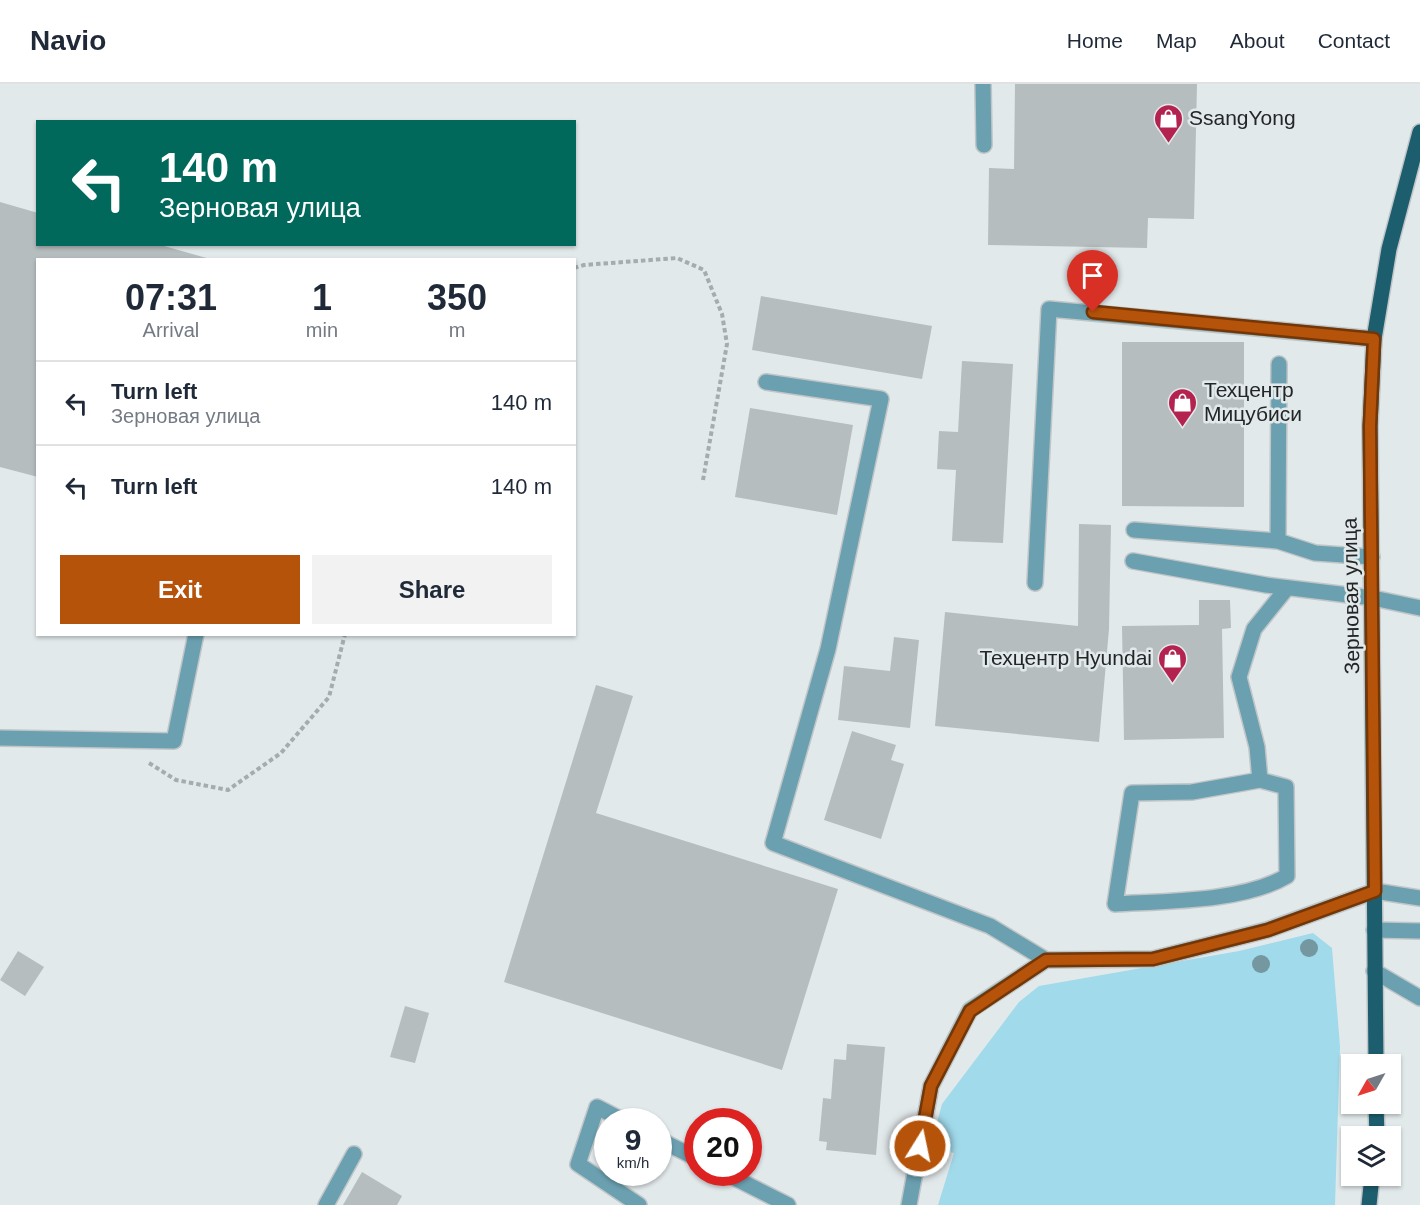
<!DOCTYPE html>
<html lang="en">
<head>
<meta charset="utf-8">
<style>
  :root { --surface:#fff; --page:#f2f2f3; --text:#1f2937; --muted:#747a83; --line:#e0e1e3; --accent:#b45309 }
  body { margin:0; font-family:Arial,sans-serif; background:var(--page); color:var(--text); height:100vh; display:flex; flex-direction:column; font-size:22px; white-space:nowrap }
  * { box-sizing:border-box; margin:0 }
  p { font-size:20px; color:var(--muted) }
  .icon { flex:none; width:33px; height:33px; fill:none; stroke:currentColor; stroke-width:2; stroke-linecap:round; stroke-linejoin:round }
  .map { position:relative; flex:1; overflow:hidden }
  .drawer { position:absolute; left:36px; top:174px; width:540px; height:378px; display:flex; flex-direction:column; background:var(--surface); border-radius:0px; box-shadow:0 2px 4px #0004 }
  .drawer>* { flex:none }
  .guide { position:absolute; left:36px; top:36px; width:540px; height:126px; border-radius:0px; box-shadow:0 2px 4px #0004; background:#00695c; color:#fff; overflow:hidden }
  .needle { width:39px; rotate:231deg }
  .controls { position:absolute; left:1341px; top:970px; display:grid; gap:12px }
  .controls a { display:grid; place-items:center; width:60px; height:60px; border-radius:0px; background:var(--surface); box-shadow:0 2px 4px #0004; font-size:30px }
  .speed { position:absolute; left:594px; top:1024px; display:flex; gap:12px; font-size:30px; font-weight:700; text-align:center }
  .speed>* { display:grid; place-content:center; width:78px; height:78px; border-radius:50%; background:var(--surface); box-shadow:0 2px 4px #0004; line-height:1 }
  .speed small { font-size:15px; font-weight:400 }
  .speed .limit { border:9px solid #d22; background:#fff; color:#111 }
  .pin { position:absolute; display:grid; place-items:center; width:51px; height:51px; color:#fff; margin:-62px -26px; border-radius:50% 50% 50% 0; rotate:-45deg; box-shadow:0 0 6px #0007 }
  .pin .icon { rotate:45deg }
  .me { position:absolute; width:66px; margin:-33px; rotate:10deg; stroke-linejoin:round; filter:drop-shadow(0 0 4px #0008) }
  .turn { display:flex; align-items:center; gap:21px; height:126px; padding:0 24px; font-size:27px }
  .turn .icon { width:78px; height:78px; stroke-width:2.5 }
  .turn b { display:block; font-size:42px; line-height:51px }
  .eta { display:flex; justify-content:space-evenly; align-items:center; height:102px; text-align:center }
  .eta b { font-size:36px; font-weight:700; line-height:42px }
  .action { display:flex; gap:12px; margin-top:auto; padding:12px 24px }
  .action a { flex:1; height:69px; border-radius:0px; background:var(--accent); color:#fff; font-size:24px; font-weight:700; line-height:69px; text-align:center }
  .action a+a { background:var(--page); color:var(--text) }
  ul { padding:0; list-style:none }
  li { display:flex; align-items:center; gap:18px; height:84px; padding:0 24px; border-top:2px solid var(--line) }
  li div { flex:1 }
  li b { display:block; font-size:22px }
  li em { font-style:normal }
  header { display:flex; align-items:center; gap:36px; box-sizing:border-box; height:84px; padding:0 30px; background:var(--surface); border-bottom:2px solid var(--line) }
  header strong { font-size:28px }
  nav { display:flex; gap:33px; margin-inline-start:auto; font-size:21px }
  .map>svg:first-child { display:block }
  .green { fill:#a1daeb }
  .building { fill:#b6bdbf }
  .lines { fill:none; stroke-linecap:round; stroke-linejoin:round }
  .service-casing { stroke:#c0c6c8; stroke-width:18 }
  .primary-casing { stroke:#c0c6c8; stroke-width:18 }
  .path { stroke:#a6acae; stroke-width:4; stroke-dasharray:4.5 3; stroke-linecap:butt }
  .service { stroke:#6ba0b0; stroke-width:15 }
  .primary { stroke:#1c5d6e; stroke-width:15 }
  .tree { fill:#7497a0 }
  .route-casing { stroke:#753606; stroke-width:15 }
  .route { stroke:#b45309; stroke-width:10 }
  .labels { text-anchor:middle; stroke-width:5; stroke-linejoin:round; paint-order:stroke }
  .poi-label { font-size:21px; fill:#232627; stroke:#e2e9eb; text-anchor:start }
  .street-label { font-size:21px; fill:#232627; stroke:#e2e9eb }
</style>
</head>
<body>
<header>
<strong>Navio</strong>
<nav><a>Home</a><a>Map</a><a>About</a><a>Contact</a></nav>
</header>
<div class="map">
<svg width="1420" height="1121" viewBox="0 0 1420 1121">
  <rect width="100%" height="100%" fill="#e2e9eb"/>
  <path class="green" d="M 1313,849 L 1332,864 L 1340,962 L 1335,1121 L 938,1121 L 954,1069 L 930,1064 L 942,1020 L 1019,918 L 1039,902 L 1239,867 Z"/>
  <g class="building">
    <path d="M 1015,0 L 1197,0 L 1194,135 L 1148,134 L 1147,164 L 988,161 L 989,84 L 1014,85 Z"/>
    <path d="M 0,118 L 38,129 L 38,160 L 157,160 L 210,175 L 38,176 L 38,393 L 0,383 Z"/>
    <path d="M 761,212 L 932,242 L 922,295 L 752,266 Z"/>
    <path d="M 1122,258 L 1244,258 L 1244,423 L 1122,422 Z"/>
    <path d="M 962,277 L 1013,280 L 1003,459 L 952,457 L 956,386 L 937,385 L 939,347 L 958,348 Z"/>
    <path d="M 750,324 L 853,341 L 837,431 L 735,413 Z"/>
    <path d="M 1079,440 L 1111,441 L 1109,545 L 1099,658 L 935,642 L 945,528 L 1078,542 Z"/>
    <path d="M 1199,516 L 1230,516 L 1231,544 L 1222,545 L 1224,654 L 1124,656 L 1122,542 L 1199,541 Z"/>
    <path d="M 894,553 L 919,556 L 910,644 L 838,636 L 844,582 L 890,587 Z"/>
    <path d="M 596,601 L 633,612 L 596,729 L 838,805 L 782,986 L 504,898 Z"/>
    <path d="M 852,647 L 896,661 L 891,676 L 904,680 L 881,755 L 824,736 Z"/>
    <path d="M 18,867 L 44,883 L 25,912 L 0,896 Z"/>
    <path d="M 405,922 L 429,929 L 415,979 L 390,973 Z"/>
    <path d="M 847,960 L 885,963 L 876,1071 L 826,1066 L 827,1058 L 819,1057 L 823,1014 L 831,1015 L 834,975 L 846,976 Z"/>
    <path d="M 362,1088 L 402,1112 L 397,1121 L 343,1121 Z"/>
  </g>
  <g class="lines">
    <defs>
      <g id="service">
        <path d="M 983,0 L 984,61"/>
        <path d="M 766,298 L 881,315 L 828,565 L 773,759 L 990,842 L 1046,876"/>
        <path d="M 1134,446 L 1278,457 L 1315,469 L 1372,473"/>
        <path d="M 1278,457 L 1279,280"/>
        <path d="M 1133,477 L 1266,501 L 1373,514 L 1420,524"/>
        <path d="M 1035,499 L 1049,225 L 1374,255"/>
        <path d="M 0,654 L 174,657 L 196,550"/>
        <path d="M 1260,696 L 1192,708 L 1132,709 L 1115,820 C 1166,817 1243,818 1287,792 L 1286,703 L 1260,696 L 1257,663 L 1239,593 L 1254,545 L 1287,504"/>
        <path d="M 1374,846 L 1420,847"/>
        <path d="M 1374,887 L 1420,914"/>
        <path d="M 626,1038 L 597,1023 L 578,1080 L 639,1121"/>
        <path d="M 658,1055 L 698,1075"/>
        <path d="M 725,1089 L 788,1121"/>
        <path d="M 326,1121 L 354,1070"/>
        <path d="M 909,1121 L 931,1002 L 970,926 L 1046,876 L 1153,875 L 1267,846 L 1375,807 L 1420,814"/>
      </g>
      <g id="primary">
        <path d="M 1376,981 L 1370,342 L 1374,255 L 1389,165 L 1420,48"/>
        <path d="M 1376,1020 L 1377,1053"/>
        <path d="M 1369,1121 L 1372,1092"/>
      </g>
    </defs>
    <use href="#service" class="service-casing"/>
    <use href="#primary" class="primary-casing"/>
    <g class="path">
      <path d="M 574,184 L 584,181 L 677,174 L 704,186 L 722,230 L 727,260 L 703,396"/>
      <path d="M 149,679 L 176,696 L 228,706 L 281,669 L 329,613 L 345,550"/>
    </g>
    <use href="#service" class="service"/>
    <use href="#primary" class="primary"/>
  </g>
  <g class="tree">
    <circle cx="1309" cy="864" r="9"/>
    <circle cx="1261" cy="880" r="9"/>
  </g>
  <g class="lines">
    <defs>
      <path id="route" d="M 920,1062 L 931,1002 L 970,927 L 1046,876 L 1153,875 L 1268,846 L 1375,807 L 1370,342 L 1374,255 L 1093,228"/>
    </defs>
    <use href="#route" class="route-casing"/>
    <use href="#route" class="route"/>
  </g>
  <defs>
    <symbol id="shop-pin" viewBox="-11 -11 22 30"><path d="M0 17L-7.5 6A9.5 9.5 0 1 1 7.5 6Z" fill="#b42350" stroke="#e2e9eb"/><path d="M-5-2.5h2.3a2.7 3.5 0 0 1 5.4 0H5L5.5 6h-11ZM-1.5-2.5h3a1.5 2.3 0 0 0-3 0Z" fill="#fff"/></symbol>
  </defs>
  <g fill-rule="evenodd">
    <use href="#shop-pin" x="1152" y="18" width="33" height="45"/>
    <use href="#shop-pin" x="1166" y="302" width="33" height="45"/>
    <use href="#shop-pin" x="1156" y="558" width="33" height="45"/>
  </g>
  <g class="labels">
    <g class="poi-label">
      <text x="1189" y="41">SsangYong</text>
      <text x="1204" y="313">Техцентр<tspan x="1204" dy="24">Мицубиси</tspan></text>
      <text x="1152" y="581" text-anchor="end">Техцентр Hyundai</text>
    </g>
    <g class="street-label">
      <text transform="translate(1351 512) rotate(-91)" y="7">Зерновая улица</text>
    </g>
  </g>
</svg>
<div class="controls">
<a><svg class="needle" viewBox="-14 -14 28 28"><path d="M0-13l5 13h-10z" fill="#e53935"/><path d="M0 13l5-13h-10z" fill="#747a83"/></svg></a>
<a><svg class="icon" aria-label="layers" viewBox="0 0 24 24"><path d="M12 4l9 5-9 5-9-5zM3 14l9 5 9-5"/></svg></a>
</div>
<div class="speed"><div>9<small>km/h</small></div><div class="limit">20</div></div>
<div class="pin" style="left:1093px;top:228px;background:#d93025"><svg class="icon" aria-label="arrive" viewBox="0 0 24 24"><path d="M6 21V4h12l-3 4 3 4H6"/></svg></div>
<svg class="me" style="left:920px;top:1062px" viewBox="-20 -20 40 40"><circle r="17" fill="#b45309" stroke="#fff" stroke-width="3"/><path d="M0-11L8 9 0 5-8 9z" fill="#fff"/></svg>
<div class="guide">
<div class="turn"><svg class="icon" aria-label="left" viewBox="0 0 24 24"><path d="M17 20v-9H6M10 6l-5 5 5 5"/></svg><div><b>140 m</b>Зерновая улица</div></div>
</div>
<section class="drawer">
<div class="eta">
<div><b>07:31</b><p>Arrival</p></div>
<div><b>1</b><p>min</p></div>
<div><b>350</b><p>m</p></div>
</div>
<ul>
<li><svg class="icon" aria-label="left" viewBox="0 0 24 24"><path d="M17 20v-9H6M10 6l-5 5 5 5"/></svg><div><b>Turn left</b><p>Зерновая улица</p></div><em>140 m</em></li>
<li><svg class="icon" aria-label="left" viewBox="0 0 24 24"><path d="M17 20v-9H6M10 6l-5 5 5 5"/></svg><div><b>Turn left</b></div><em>140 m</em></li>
</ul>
<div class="action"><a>Exit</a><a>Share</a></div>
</section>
</div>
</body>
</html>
